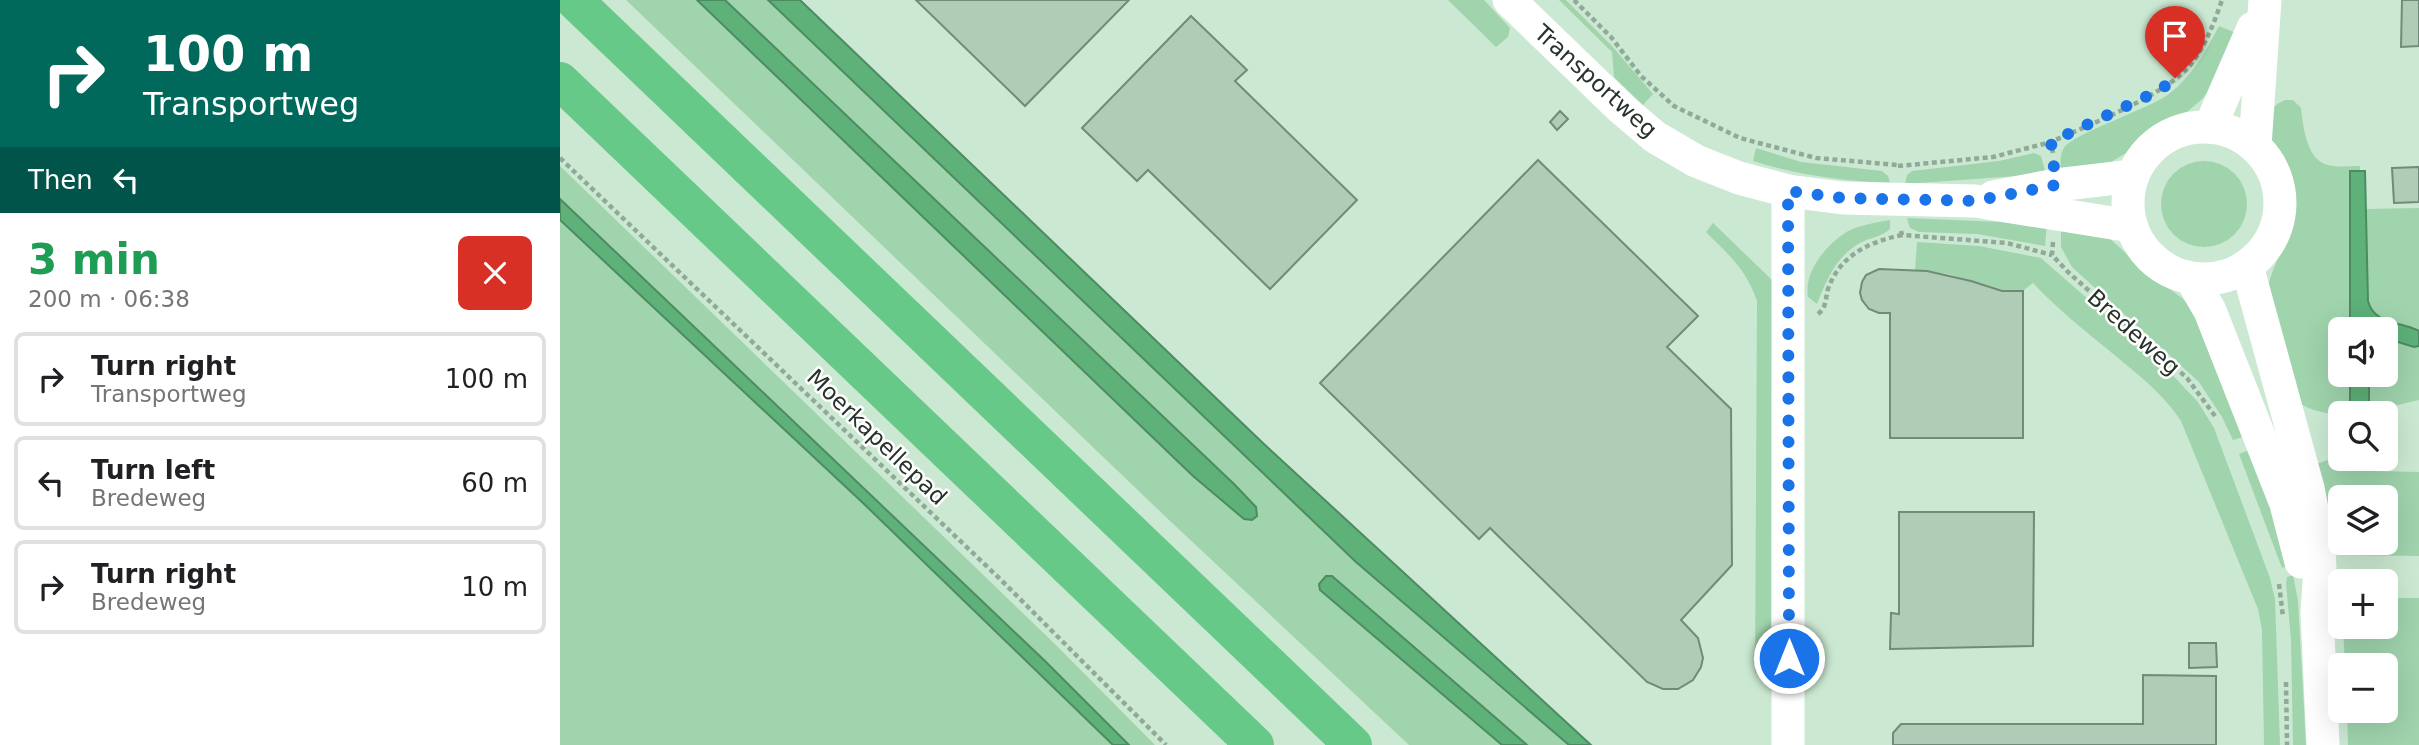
<!DOCTYPE html>
<html lang="en">
<head>
<meta charset="utf-8">
<style>
  :root { --surface:#fff; --page:#f6f6f6; --text:#202124; --muted:#757577; --line:#e0e0e0 }
  body { margin:0; font-family:"DejaVu Sans",sans-serif; background:var(--page); color:var(--text); height:100vh; display:flex; flex-direction:column; font-size:26px; white-space:nowrap }
  * { box-sizing:border-box; margin:0 }
  p { font-size:23px; color:var(--muted) }
  .icon { flex:none; width:38px; height:38px; fill:none; stroke:currentColor; stroke-width:2; stroke-linecap:round; stroke-linejoin:round }
  .map { position:relative; flex:1; overflow:hidden }
  .side { display:flex; flex-direction:column; background:var(--surface); width:560px }
  .side>* { flex:none }
  .banner { background:#00695c; color:#fff; overflow:hidden }
  .controls { position:absolute; left:1768px; top:317px; display:grid; gap:14px }
  .controls a { display:grid; place-items:center; width:70px; height:70px; border-radius:10px; background:var(--surface); box-shadow:0 7px 28px #0002; font-size:35px }
  .pin { position:absolute; display:grid; place-items:center; width:60px; height:60px; color:#fff; margin:-72px -30px; border-radius:50% 50% 50% 0; rotate:-45deg; box-shadow:0 0 7px #0007 }
  .pin .icon { rotate:45deg }
  .me { position:absolute; width:77px; margin:-38px; rotate:0deg; stroke-linejoin:round; filter:drop-shadow(0 0 5px #0008) }
  .turn { display:flex; align-items:center; gap:24px; height:147px; padding:0 28px; font-size:32px }
  .turn .icon { width:91px; height:91px; stroke-width:2.5 }
  .turn b { display:block; font-size:49px; line-height:60px }
  .then { display:flex; align-items:center; height:66px; padding:0 28px; background:#0003; gap:14px; font-size:26px }
  .round { display:grid; place-items:center; flex:none; width:74px; height:74px; border-radius:10px; background:var(--page) }
  .head { display:flex; align-items:center; justify-content:space-between; height:119px; padding:0 28px }
  h1 { font-size:42px; font-weight:700; line-height:52px; color:#1e9e55 }
  ul { padding:0; list-style:none }
  li { display:flex; align-items:center; gap:21px; height:94px; margin:0 14px 10px; padding:0 14px; border:4px solid var(--line); border-radius:10px }
  li div { flex:1 }
  li b { display:block; font-size:26px }
  li em { font-style:normal }
  main { display:flex; flex:1; min-height:0 }
  .map>svg:first-child { display:block }
  .green { fill:#9fd4ad; fill-rule:evenodd }
  .water { fill:#5db179; stroke:#4d8b61; stroke-width:2 }
  .building { fill:#afccb6; stroke:#708b77; stroke-width:2 }
  .lines { fill:none; stroke-linecap:round; stroke-linejoin:round }
  .path { stroke:#91a997; stroke-width:4.5; stroke-dasharray:5 3.5; stroke-linecap:butt }
  .minor { stroke:#fff; stroke-width:33 }
  .highway { stroke:#67c987; stroke-width:38 }
  .route { stroke:#1a73e8; stroke-width:12; stroke-dasharray:0 21.6 }
  .labels { text-anchor:middle; stroke-width:5; stroke-linejoin:round; paint-order:stroke }
  .street-label { font-size:23px; fill:#27322a; stroke:#fff }
</style>
</head>
<body>
<main>
<section class="side">
<div class="banner">
<div class="turn"><svg class="icon" aria-label="right" viewBox="0 0 24 24"><path d="M7 20v-9h11M14 6l5 5-5 5"/></svg><div><b>100 m</b>Transportweg</div></div>
<div class="then">Then<svg class="icon" aria-label="left" viewBox="0 0 24 24"><path d="M17 20v-9H6M10 6l-5 5 5 5"/></svg></div>
</div>
<div class="head"><div><h1>3 min</h1><p>200 m · 06:38</p></div><a class="round" style="background:#d93025;color:#fff"><svg class="icon" aria-label="close" viewBox="0 0 24 24"><path d="M6 6l12 12M18 6L6 18"/></svg></a></div>
<ul>
<li><svg class="icon" aria-label="right" viewBox="0 0 24 24"><path d="M7 20v-9h11M14 6l5 5-5 5"/></svg><div><b>Turn right</b><p>Transportweg</p></div><em>100 m</em></li>
<li><svg class="icon" aria-label="left" viewBox="0 0 24 24"><path d="M17 20v-9H6M10 6l-5 5 5 5"/></svg><div><b>Turn left</b><p>Bredeweg</p></div><em>60 m</em></li>
<li><svg class="icon" aria-label="right" viewBox="0 0 24 24"><path d="M7 20v-9h11M14 6l5 5-5 5"/></svg><div><b>Turn right</b><p>Bredeweg</p></div><em>10 m</em></li>
</ul>
</section>
<div class="map">
<svg width="1859" height="745" viewBox="0 0 1859 745">
  <rect width="100%" height="100%" fill="#cbe9d2"/>
  <g class="green">
    <path d="M 66,0 L 137,0 L 633,476 L 684,519 L 674,484 L 165,0 L 208,0 L 796,562 L 1009,745 L 967,745 L 772,576 L 766,576 L 760,590 L 942,745 L 849,745 L 609,520 Z"/>
    <path d="M 888,0 L 924,0 L 950,28 L 948,37 L 936,47 Z"/>
    <path d="M 999,0 L 1006,0 L 1052,46 L 1093,94 L 1083,105 L 1054,77 L 1052,52 Z"/>
    <path d="M 1659,26 L 1676,33 L 1656,82 L 1642,99 L 1627,112 L 1596,128 L 1566,153 L 1551,162 L 1501,174 C 1501,164 1499,156 1504,148 C 1514,133 1587,110 1609,94 C 1632,76 1646,51 1659,26 Z"/>
    <path d="M 1725,100 L 1733,100 L 1741,108 C 1743,125 1746,157 1765,164 C 1775,168 1789,166 1800,166 L 1800,171 L 1790,172 L 1790,329 L 1780,329 L 1780,374 L 1790,375 L 1790,403 L 1809,402 L 1809,375 L 1825,374 L 1825,338 L 1854,347 L 1859,346 L 1859,400 C 1822,408 1772,426 1738,402 L 1708,286 C 1715,259 1732,235 1733,207 C 1734,179 1722,168 1713,145 C 1709,136 1710,123 1709,113 L 1717,104 Z"/>
    <path d="M 1196,148 L 1241,162 L 1322,171 L 1328,176 L 1330,183 C 1282,181 1238,175 1193,161 Z"/>
    <path d="M 1474,153 L 1481,156 L 1486,174 L 1345,184 L 1347,175 L 1352,171 L 1439,161 Z"/>
    <circle cx="1644" cy="204" r="43"/>
    <path d="M 0,166 L 500,649 L 595,745 L 569,745 L 485,661 L 0,199 Z"/>
    <path d="M 1859,208 L 1859,331 C 1841,321 1814,325 1808,301 L 1806,209 Z"/>
    <path d="M 1347,218 L 1487,224 L 1485,246 L 1417,234 L 1359,232 L 1350,228 Z"/>
    <path d="M 0,220 L 303,503 L 553,745 L 0,745 Z"/>
    <path d="M 1330,220 L 1330,229 C 1322,236 1314,237 1304,241 C 1278,253 1267,278 1257,304 L 1248,297 C 1244,273 1263,249 1282,235 C 1296,225 1314,223 1330,220 Z"/>
    <path d="M 1153,223 L 1212,280 L 1211,673 L 1195,673 L 1197,301 C 1186,269 1169,255 1146,232 Z"/>
    <path d="M 1501,226 L 1550,239 L 1593,277 L 1622,298 L 1637,314 L 1686,436 L 1673,440 L 1662,417 L 1639,382 L 1512,267 L 1501,247 Z"/>
    <path d="M 1357,242 L 1419,246 L 1481,258 L 1602,364 L 1638,402 L 1654,428 L 1710,578 L 1715,599 L 1720,745 L 1704,745 L 1702,630 L 1698,609 L 1621,421 C 1606,398 1585,380 1564,363 C 1533,337 1500,312 1473,283 L 1464,290 L 1441,290 L 1388,274 L 1355,270 Z"/>
    <path d="M 1692,449 L 1731,565 L 1722,568 L 1679,454 Z"/>
    <path d="M 1780,456 L 1780,458 L 1809,459 L 1813,471 L 1859,472 L 1859,556 L 1780,555 L 1761,504 L 1756,464 ZM 1780,497 L 1825,497 L 1825,542 L 1780,542 Z"/>
    <path d="M 1733,575 L 1738,601 L 1746,745 L 1733,745 L 1731,640 L 1726,583 L 1727,577 Z"/>
    <path d="M 1825,598 L 1859,598 L 1859,745 L 1788,745 L 1787,711 L 1825,710 L 1825,665 L 1785,665 L 1783,627 L 1825,626 Z"/>
  </g>
  <g class="water">
    <path d="M 137,0 L 165,0 L 674,484 L 696,507 L 697,516 L 692,520 L 684,519 L 633,476 Z"/>
    <path d="M 208,0 L 240,0 L 705,445 L 1031,745 L 1009,745 L 796,562 Z"/>
    <path d="M 1790,171 L 1805,171 L 1808,301 C 1814,325 1841,321 1859,331 L 1859,346 L 1854,347 L 1825,338 L 1825,329 L 1790,329 Z"/>
    <path d="M 0,199 L 485,661 L 569,745 L 553,745 L 303,503 L 0,220 Z"/>
    <path d="M 1790,375 L 1809,375 L 1809,402 L 1804,407 L 1793,407 L 1790,402 Z"/>
    <path d="M 766,576 L 772,576 L 967,745 L 942,745 L 760,590 L 759,584 Z"/>
  </g>
  <g class="building">
    <path d="M 356,0 L 569,0 L 465,106 Z"/>
    <path d="M 1842,0 L 1859,0 L 1859,46 L 1841,47 Z"/>
    <path d="M 631,16 L 687,70 L 675,81 L 797,200 L 710,289 L 588,170 L 577,181 L 522,128 Z"/>
    <path d="M 1000,111 L 1008,119 L 997,130 L 990,122 Z"/>
    <path d="M 978,160 L 1138,316 L 1107,347 L 1171,409 L 1172,565 L 1121,620 L 1138,638 L 1143,658 L 1141,667 L 1133,680 L 1118,689 L 1103,689 L 1087,682 L 930,528 L 919,539 L 760,383 Z"/>
    <path d="M 1859,167 L 1859,202 L 1834,203 L 1832,168 Z"/>
    <path d="M 1319,269 L 1367,271 L 1411,281 L 1442,291 L 1463,291 L 1463,438 L 1330,438 L 1330,313 L 1319,313 L 1309,309 L 1302,300 L 1300,293 L 1302,282 L 1306,275 Z"/>
    <path d="M 1339,512 L 1474,512 L 1473,646 L 1330,649 L 1331,613 L 1339,614 Z"/>
    <path d="M 1629,643 L 1656,643 L 1657,667 L 1629,668 Z"/>
    <path d="M 1583,675 L 1656,676 L 1656,745 L 1333,745 L 1333,733 L 1341,724 L 1583,724 Z"/>
  </g>
  <g class="lines">
    <g class="path">
      <path d="M 1014,0 L 1051,37 L 1081,76 L 1114,106 L 1180,138 L 1256,158 L 1338,165"/>
      <path d="M 1493,153 L 1491,142 C 1528,125 1609,94 1632,63 C 1646,44 1654,23 1662,0"/>
      <path d="M 0,158 L 438,577 L 606,745"/>
      <path d="M 1338,166 L 1433,157 L 1491,142"/>
      <path d="M 1341,231 L 1342,235 L 1447,243 L 1492,255"/>
      <path d="M 1493,242 L 1492,255 L 1508,272 L 1627,378 L 1655,416"/>
      <path d="M 1258,314 C 1267,307 1265,299 1268,289 C 1280,255 1309,242 1342,235"/>
      <path d="M 1719,584 L 1723,617"/>
      <path d="M 1726,682 L 1727,745"/>
    </g>
    <g class="minor">
      <path d="M 949,0 L 1062,109 L 1095,137 L 1136,161 L 1179,178 L 1228,191 L 1283,198 L 1415,201 L 1571,226"/>
      <circle cx="1644" cy="203" r="76"/>
      <path d="M 1650,127 L 1693,28"/>
      <path d="M 1695,146 L 1705,0"/>
      <path d="M 1433,197 L 1496,185 L 1573,176"/>
      <path d="M 1687,266 L 1748,488 L 1759,546 L 1760,570 L 1757,612 L 1763,745"/>
      <path d="M 1631,278 L 1650,311 L 1726,504 L 1741,562"/>
      <path d="M 1228,745 L 1228,191"/>
    </g>
    <g class="highway">
      <path d="M 14,0 L 793,745"/>
      <path d="M 0,81 L 695,745"/>
    </g>
  </g>
  <g class="lines">
    <path class="route" d="M 1229,658 L 1228,191 L 1283,198 L 1415,201 L 1496,185 L 1491,142 L 1600,90 L 1615,78"/>
  </g>
  <g class="labels">
    <g class="street-label">
      <text transform="translate(1036 81) rotate(42)" y="8">Transportweg</text>
      <text transform="translate(1574 332) rotate(42)" y="8">Bredeweg</text>
      <text transform="translate(317 437) rotate(44)" y="8">Moerkapellepad</text>
    </g>
  </g>
</svg>
<div class="controls">
<a><svg class="icon" aria-label="sound" viewBox="0 0 24 24"><path d="M4 9h4l5-4v14l-5-4H4zM17 9q2 3 0 6"/></svg></a>
<a><svg class="icon" aria-label="search" viewBox="0 0 24 24"><circle cx="10" cy="10" r="6"/><path d="M15 15l6 6"/></svg></a>
<a><svg class="icon" aria-label="layers" viewBox="0 0 24 24"><path d="M12 4l9 5-9 5-9-5zM3 14l9 5 9-5"/></svg></a>
<a>+</a>
<a>−</a>
</div>
<div class="pin" style="left:1615px;top:78px;background:#d93025"><svg class="icon" aria-label="arrive" viewBox="0 0 24 24"><path d="M6 21V4h12l-3 4 3 4H6"/></svg></div>
<svg class="me" style="left:1229px;top:658px" viewBox="-20 -20 40 40"><circle r="17" fill="#1a73e8" stroke="#fff" stroke-width="3"/><path d="M0-11L8 9 0 5-8 9z" fill="#fff"/></svg>
</div>
</main>
</body>
</html>
